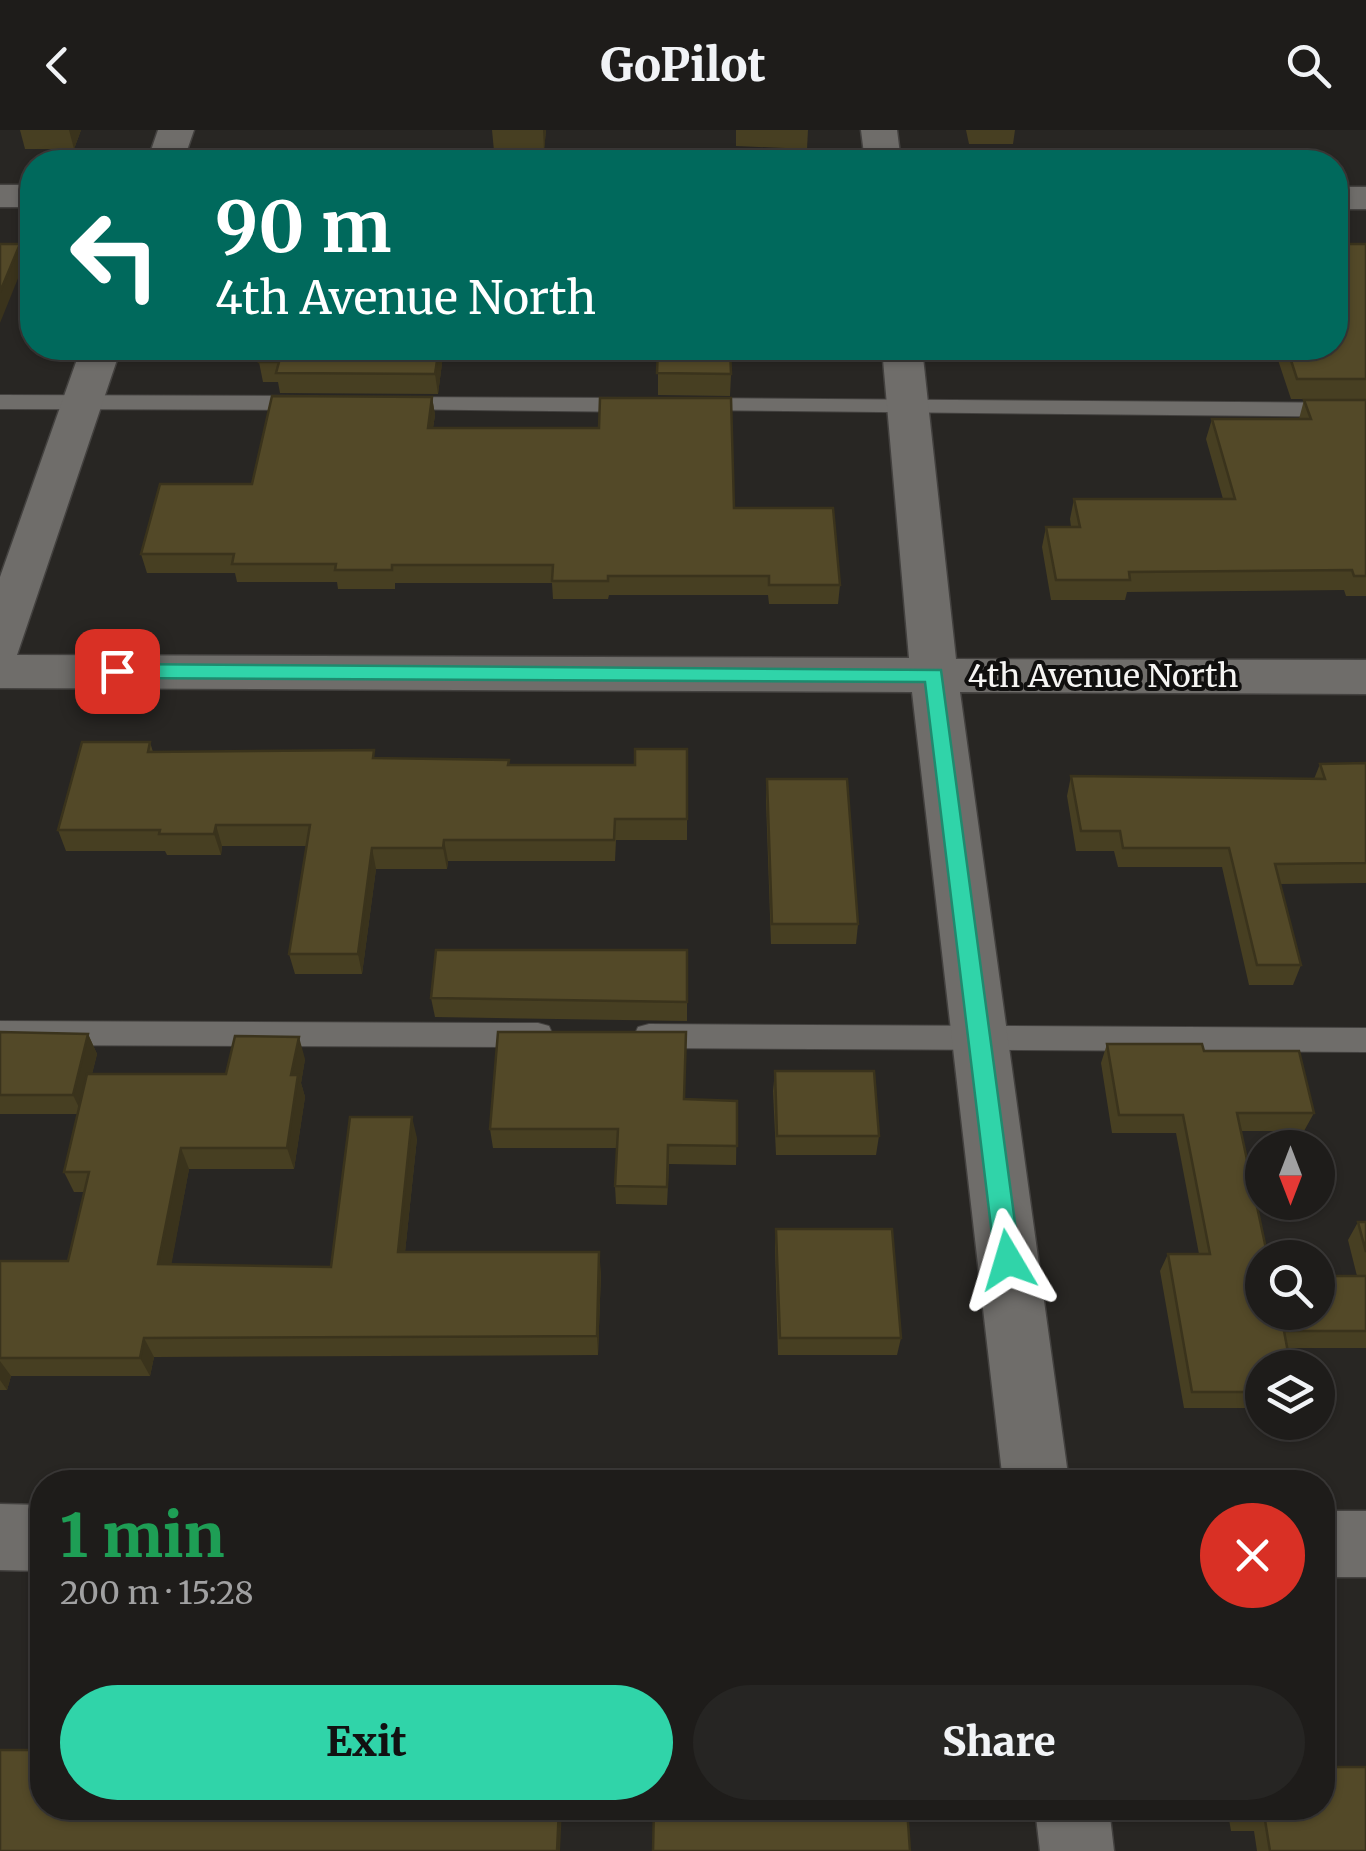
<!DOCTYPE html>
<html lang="en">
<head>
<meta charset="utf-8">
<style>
  :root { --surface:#1e1c1a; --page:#262523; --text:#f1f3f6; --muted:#a1a1a2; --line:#3c3a39; --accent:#30d4a9 }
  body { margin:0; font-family:Merriweather,serif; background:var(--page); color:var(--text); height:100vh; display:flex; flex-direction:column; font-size:38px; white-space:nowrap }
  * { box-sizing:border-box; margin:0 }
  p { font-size:32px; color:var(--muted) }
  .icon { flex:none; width:55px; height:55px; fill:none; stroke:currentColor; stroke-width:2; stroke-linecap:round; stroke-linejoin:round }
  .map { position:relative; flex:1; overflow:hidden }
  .drawer { position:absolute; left:30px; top:1340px; width:1305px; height:350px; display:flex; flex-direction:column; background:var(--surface); border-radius:40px; box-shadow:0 2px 8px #0004,0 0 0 2px var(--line) }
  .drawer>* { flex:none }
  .guide { position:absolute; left:20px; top:20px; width:1328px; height:210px; border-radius:40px; box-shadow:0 2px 8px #0004,0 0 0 2px var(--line); background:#00695c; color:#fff; overflow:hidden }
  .needle { width:65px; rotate:180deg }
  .tools { position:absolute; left:1245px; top:1000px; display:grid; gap:20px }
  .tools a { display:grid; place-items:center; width:90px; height:90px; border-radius:50%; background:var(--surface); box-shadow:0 2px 8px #0004,0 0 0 2px var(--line); font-size:50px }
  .pin { position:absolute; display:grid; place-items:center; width:85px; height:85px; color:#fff; margin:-42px; border-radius:20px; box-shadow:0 5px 15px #0006 }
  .me { position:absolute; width:110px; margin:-55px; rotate:353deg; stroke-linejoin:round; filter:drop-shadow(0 0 8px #0008) }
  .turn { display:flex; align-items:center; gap:35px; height:210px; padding:0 30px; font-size:45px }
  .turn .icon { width:130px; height:130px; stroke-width:2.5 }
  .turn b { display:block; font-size:70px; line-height:85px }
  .round { display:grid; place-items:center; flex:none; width:105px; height:105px; border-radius:52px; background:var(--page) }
  .summary { display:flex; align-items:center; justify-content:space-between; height:170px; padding:0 30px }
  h1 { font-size:60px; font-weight:800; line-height:75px; color:#1e9e55 }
  .button { display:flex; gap:20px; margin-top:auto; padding:20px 30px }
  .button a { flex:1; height:115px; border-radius:60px; background:var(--accent); color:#111; font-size:40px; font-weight:800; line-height:115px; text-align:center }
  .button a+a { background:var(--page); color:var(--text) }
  header { display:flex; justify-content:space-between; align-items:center; height:130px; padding:0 30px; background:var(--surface); font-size:45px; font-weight:800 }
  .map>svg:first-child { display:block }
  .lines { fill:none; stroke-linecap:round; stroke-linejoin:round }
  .service-casing { stroke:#43413f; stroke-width:2 }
  .minor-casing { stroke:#43413f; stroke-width:3 }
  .service { fill:#6f6d6a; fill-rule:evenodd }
  .minor { fill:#6f6d6a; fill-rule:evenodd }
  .wall { fill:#473f22 }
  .shaded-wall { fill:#3a331c }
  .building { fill:#534928; stroke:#3a331c; stroke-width:2.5 }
  .route { fill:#30d4a9; stroke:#1f8a6e; stroke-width:2.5 }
  .labels { text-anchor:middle; stroke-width:8; stroke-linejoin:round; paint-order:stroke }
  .street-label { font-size:32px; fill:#f5f4f2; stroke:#100f0e }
</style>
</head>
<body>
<header><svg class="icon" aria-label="back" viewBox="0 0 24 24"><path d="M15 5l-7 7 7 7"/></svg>GoPilot<svg class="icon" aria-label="search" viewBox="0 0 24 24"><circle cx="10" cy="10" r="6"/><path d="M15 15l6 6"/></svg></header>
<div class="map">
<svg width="1366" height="1721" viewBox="0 0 1366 1721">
  <rect width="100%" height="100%" fill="#282623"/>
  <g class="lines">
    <defs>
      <g id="service">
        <path d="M 0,265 L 308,266 L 319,273 L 308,280 L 0,279 Z"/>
        <path d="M 394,267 L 638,268 L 649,275 L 638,282 L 386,279 L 383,274 Z"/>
        <path d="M 694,268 L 1366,273 L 1366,287 L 686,280 L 683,275 L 686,270 Z"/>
        <path d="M 0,891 L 538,893 L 549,896 L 553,905 L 549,914 L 538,917 L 0,915 Z"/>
        <path d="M 649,894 L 1366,898 L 1366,922 L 649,918 L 638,915 L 634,906 L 638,897 Z"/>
      </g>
      <g id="minor">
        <path d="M 158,0 L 194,0 L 183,32 L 147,32 Z"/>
        <path d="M 861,0 L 897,0 L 901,32 L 865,32 Z"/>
        <rect x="0" y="55" width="32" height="22"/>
        <rect x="1335" y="57" width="31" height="22"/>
        <path d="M 81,218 L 121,218 L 17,525 L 909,528 L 882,218 L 922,218 L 956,529 L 1366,530 L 1366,564 L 960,562 L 1069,1352 L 1003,1352 L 912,562 L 0,558 L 0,447 Z"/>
        <path d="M 0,1374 L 42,1375 L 42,1441 L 0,1440 Z"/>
        <rect x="1322" y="1381" width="44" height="66"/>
        <path d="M 1035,1678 L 1109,1678 L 1114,1721 L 1040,1721 Z"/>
      </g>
    </defs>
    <use href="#service" class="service-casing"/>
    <use href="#minor" class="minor-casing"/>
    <use href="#service" class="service"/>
    <use href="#minor" class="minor"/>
  </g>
  <g class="wall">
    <path d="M 20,0 L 81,0 L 74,19 L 25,19 Z"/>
    <path d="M 492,0 L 546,0 L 544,21 L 494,21 Z"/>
    <path d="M 736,0 L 808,0 L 807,19 L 736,16 Z"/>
    <path d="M 966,0 L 1015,0 L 1013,14 L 969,14 Z"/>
    <path d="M 1366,114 L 1366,269 L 1291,269 L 1274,218 L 1268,218 L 1335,218 Z"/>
    <path d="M 444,218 L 438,264 L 280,263 L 278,252 L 263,252 L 259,232 Z"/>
    <path d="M 658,218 L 731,244 L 730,266 L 658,265 Z"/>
    <path d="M 432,267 L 435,285 L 433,298 L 734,378 L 840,455 L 838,474 L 769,474 L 768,465 L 609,465 L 608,469 L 553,469 L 552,453 L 395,453 L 395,459 L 338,459 L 337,452 L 237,452 L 235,443 L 147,443 L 141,424 L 252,354 Z"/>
    <path d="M 1304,270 L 1366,270 L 1366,466 L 1346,466 L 1344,460 L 1127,462 L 1125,470 L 1051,470 L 1042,417 L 1046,397 L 1071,397 L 1070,389 L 1074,369 L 1223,369 L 1206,309 L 1212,289 L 1299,289 Z"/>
    <path d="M 150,612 L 153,622 L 375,628 L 509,635 L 635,635 L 687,619 L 687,710 L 616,710 L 615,731 L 448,731 L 447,739 L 376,739 L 362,844 L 295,844 L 289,824 L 307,716 L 222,716 L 221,725 L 167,725 L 165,721 L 66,721 L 58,700 Z"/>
    <path d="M 1366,633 L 1366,753 L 1280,754 L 1301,835 L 1293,855 L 1249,855 L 1222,737 L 1118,737 L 1114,721 L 1076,721 L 1067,666 L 1071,646 L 1314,649 L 1320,634 Z"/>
    <path d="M 767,649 L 858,794 L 856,814 L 771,814 L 766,671 Z"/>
    <path d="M 687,820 L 687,891 L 435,887 L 431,868 Z"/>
    <path d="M 0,902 L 88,904 L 97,924 L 92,944 L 226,944 L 305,929 L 301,953 L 305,967 L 294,1039 L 189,1039 L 171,1134 L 331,1137 L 417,1008 L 405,1122 L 601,1142 L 598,1225 L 154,1227 L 150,1246 L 11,1246 L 7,1260 L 0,1260 L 0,1131 L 68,1131 L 84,1062 L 74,1062 L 64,1042 L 77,984 L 0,984 Z"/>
    <path d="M 1107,914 L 1204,921 L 1314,983 L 1304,1001 L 1241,1001 L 1262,1182 L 1357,1146 L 1348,1110 L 1358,1092 L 1366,1092 L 1366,1218 L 1287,1218 L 1262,1238 L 1262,1278 L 1184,1278 L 1160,1141 L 1168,1124 L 1199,1124 L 1176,1003 L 1112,1003 L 1101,933 Z"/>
    <path d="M 775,941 L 879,1006 L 876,1025 L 776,1025 L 773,961 Z"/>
    <path d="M 684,969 L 737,971 L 736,1035 L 669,1034 L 667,1075 L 616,1074 L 615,1056 L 617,1018 L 493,1018 L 490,999 Z"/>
    <path d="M 776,1099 L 901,1208 L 897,1225 L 778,1225 L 775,1117 Z"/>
    <path d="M 1227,1678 L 1322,1678 L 1366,1721 L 1257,1721 L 1254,1701 L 1231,1701 Z"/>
  </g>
  <g class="shaded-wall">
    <path d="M 69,0 L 81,0 L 74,19 Z"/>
    <path d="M 543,0 L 546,0 L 544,21 Z"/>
    <path d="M 20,114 L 25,131 L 0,193 L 0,162 Z"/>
    <path d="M 439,218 L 444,218 L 438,264 L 435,244 Z"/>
    <path d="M 432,267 L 435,285 L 430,317 L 428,298 Z"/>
    <path d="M 216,695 L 222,716 L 221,725 L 214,704 Z"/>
    <path d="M 444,710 L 448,731 L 447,739 L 443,718 Z"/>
    <path d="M 372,718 L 376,739 L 362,844 L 358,824 Z"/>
    <path d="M 88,904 L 97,924 L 82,984 L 73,965 Z"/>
    <path d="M 299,907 L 305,929 L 301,953 L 305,967 L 294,1039 L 287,1018 L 291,945 Z"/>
    <path d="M 412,987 L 417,1008 L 403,1142 L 398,1122 Z"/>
    <path d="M 181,1018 L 189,1039 L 168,1153 L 158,1134 Z"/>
    <path d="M 599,1122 L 601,1142 L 598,1225 L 597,1206 Z"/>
    <path d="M 144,1208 L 154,1227 L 150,1246 L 140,1228 Z"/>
    <path d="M 0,1231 L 11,1246 L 7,1260 L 0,1250 Z"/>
    <path d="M 366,1678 L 374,1678 L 372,1701 L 365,1689 Z"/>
    <path d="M 559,1678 L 562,1678 L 560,1721 L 557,1721 Z"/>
  </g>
  <g class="building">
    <path d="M 0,114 L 20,114 L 0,162 Z"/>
    <path d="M 1335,114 L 1366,114 L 1366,249 L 1297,249 L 1287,218 L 1335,218 Z"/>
    <path d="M 262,218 L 439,218 L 435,244 L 276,243 L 279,232 L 259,232 Z"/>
    <path d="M 658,218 L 730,218 L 731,244 L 657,243 Z"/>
    <path d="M 272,266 L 432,267 L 428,298 L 599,298 L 600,268 L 731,268 L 734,378 L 833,378 L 840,455 L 769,455 L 769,446 L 608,446 L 608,451 L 552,451 L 553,435 L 392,435 L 392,440 L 335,440 L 336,434 L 232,434 L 234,424 L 141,424 L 160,354 L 252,354 Z"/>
    <path d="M 1304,270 L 1366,270 L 1366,446 L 1354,446 L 1352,440 L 1129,442 L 1130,450 L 1056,450 L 1046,397 L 1080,397 L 1074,369 L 1235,369 L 1212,289 L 1311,289 Z"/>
    <path d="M 82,612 L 150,612 L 148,622 L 374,620 L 373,628 L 509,630 L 508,635 L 635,635 L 635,619 L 687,619 L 687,689 L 615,689 L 614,710 L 444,710 L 443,718 L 372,718 L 358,824 L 289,824 L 310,695 L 216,695 L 214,704 L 159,704 L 160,700 L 58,700 Z"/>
    <path d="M 1366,633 L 1366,733 L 1275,734 L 1301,835 L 1257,835 L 1229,718 L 1123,718 L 1120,701 L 1081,701 L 1071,646 L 1325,649 L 1320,634 Z"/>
    <path d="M 767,649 L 847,649 L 858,794 L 772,794 Z"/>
    <path d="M 436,820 L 687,820 L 687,872 L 431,868 Z"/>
    <path d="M 0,902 L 88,904 L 73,965 L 0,965 Z"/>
    <path d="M 498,902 L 686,902 L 684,969 L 737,971 L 737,1016 L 668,1015 L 667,1057 L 615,1056 L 618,999 L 490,999 Z"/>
    <path d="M 235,906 L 299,907 L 291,945 L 298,945 L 287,1018 L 181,1018 L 158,1134 L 331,1137 L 350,987 L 412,987 L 398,1122 L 599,1122 L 597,1206 L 144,1208 L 140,1228 L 0,1228 L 0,1131 L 68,1131 L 89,1042 L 64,1042 L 87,944 L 226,944 Z"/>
    <path d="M 1107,914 L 1202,914 L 1204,921 L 1299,921 L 1314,983 L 1237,983 L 1268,1128 L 1262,1128 L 1262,1182 L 1318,1182 L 1318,1146 L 1366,1146 L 1366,1201 L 1284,1201 L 1291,1238 L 1262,1238 L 1262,1262 L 1192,1262 L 1168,1124 L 1210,1124 L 1183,985 L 1119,985 Z"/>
    <path d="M 775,941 L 874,941 L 879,1006 L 777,1006 Z"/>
    <path d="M 1358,1092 L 1366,1092 L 1366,1122 Z"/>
    <path d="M 776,1099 L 892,1099 L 901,1208 L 780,1208 Z"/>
    <path d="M 34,1595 L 42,1595 L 42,1678 L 366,1678 L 365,1689 L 453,1689 L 454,1678 L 559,1678 L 557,1721 L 0,1721 L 0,1620 L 29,1620 Z"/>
    <path d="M 1322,1637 L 1366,1637 L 1366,1721 L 1270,1721 L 1265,1690 L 1242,1690 L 1239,1678 L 1322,1678 Z"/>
    <path d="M 654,1678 L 907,1678 L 910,1721 L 653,1721 Z"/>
  </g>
  <path class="route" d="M 117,534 L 941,540 L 1020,1130 L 1017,1138 L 1008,1141 L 999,1138 L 995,1130 L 925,552 L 117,548 L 107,541 Z"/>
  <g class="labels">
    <g class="street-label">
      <text x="1103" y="557">4th Avenue North</text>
    </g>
  </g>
</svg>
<div class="tools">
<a><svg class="needle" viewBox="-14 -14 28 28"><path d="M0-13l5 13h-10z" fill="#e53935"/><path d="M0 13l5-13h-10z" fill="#a1a1a2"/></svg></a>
<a><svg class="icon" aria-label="search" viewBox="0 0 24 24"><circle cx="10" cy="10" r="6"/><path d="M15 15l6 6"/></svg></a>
<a><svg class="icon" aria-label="layers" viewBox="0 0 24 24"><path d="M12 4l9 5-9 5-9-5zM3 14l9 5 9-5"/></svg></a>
</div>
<div class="pin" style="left:117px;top:541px;background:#d93025"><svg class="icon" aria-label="arrive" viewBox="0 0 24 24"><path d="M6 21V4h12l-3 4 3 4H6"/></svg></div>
<svg class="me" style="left:1008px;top:1130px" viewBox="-20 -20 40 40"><path d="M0-17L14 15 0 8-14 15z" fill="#30d4a9" stroke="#fff" stroke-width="4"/></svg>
<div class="guide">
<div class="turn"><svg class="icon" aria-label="left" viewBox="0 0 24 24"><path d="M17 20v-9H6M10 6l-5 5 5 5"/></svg><div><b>90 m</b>4th Avenue North</div></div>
</div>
<section class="drawer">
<div class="summary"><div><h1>1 min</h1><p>200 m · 15:28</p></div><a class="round" style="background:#d93025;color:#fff"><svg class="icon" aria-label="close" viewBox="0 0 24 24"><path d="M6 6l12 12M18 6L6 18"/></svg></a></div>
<div class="button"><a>Exit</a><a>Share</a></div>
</section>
</div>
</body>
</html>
